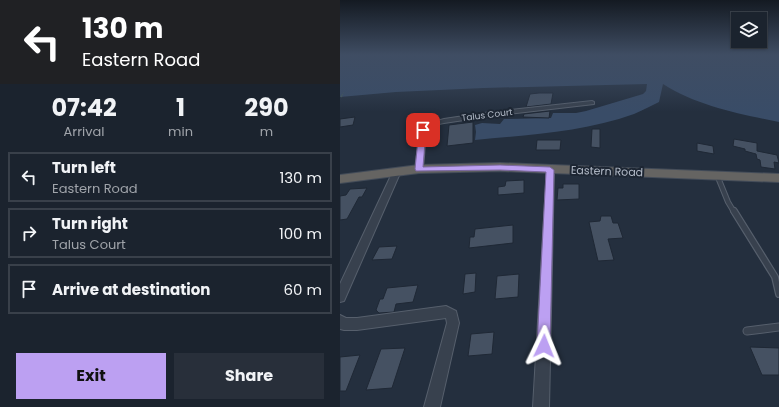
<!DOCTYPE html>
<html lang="en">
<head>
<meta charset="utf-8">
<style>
  :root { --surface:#1b232e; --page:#282f3a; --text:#f1f3f6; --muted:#a0a4aa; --line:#39404a; --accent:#bca0f2 }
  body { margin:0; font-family:Poppins,sans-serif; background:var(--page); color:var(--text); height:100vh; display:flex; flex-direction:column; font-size:15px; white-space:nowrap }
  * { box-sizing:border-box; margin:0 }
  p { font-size:13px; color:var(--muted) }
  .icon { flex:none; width:22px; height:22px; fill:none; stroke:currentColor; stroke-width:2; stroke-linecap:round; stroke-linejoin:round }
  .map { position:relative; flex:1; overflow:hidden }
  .details { display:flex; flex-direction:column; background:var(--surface); width:340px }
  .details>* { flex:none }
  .hud { background:#202124; color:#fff; overflow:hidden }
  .controls { position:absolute; left:391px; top:12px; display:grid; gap:8px }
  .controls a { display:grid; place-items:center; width:36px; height:36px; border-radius:0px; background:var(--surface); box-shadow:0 1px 3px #0004,0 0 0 1px var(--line); font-size:20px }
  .pin { position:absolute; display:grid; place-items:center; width:34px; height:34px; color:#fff; margin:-17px; border-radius:8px; box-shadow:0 2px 6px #0006 }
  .me { position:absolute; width:44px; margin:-22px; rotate:2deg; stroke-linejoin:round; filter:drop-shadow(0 0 3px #0008) }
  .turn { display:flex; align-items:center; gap:14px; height:84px; padding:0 16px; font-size:18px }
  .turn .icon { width:52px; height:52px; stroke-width:2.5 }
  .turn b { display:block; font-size:28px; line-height:34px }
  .eta { display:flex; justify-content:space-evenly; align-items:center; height:68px; text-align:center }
  .eta b { font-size:24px; font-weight:700; line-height:28px }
  .action { display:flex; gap:8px; margin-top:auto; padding:8px 16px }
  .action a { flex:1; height:46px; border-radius:0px; background:var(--accent); color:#111; font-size:16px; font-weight:700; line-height:46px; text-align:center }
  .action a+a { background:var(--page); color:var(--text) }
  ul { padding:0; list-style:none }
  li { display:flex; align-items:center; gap:12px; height:50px; margin:0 8px 6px; padding:0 8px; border:2px solid var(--line); border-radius:0px }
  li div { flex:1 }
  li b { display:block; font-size:15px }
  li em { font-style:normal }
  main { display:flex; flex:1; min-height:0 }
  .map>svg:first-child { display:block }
  .water { fill:#394c67 }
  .building { fill:#455162; stroke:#1f2835 }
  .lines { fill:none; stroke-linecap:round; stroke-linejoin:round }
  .service-far2-casing { stroke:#565f6c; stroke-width:6 }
  .service-far1-casing { stroke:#565f6c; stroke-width:8 }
  .service-casing { stroke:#565f6c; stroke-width:9 }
  .minor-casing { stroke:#565f6c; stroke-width:2 }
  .trunk-casing { stroke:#434c59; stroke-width:2 }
  .path-far1 { stroke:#44595c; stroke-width:1; stroke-dasharray:1.5 1.5; stroke-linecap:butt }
  .path { stroke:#44595c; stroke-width:1.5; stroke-dasharray:2 2; stroke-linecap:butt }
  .service-far2 { stroke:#38414e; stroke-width:4 }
  .service-far1 { stroke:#38414e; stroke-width:5.5 }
  .service { stroke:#38414e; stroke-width:7 }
  .minor { fill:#38414e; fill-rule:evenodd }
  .trunk { fill:#656462; fill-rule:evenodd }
  .route { fill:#bca0f2; stroke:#7a689d }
  .labels { text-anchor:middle; stroke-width:4; stroke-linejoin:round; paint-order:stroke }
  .far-street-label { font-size:9px; fill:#b4bcc9; stroke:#1d2633 }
  .street-label { font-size:11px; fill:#b4bcc9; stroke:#1d2633 }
</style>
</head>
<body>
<main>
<section class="details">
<div class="hud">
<div class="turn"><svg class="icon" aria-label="left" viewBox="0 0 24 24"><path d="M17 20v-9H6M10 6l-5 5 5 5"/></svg><div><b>130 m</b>Eastern Road</div></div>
</div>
<div class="eta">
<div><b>07:42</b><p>Arrival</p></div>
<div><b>1</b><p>min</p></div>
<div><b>290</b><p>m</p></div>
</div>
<ul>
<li><svg class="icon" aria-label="left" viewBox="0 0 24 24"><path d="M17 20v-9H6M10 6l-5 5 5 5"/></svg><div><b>Turn left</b><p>Eastern Road</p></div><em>130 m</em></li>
<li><svg class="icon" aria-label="right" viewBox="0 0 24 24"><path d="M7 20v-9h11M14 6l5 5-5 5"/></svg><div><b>Turn right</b><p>Talus Court</p></div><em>100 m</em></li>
<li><svg class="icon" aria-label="arrive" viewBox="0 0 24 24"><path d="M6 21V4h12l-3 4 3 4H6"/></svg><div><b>Arrive at destination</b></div><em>60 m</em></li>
</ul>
<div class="action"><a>Exit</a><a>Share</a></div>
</section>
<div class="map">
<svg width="439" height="407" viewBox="0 0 439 407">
  <rect width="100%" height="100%" fill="#242f3e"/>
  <path class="water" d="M 0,55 L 439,55 L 439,122 C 400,114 357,106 323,84 L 319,102 C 311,106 303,110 294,114 C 244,132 188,135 135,140 L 136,132 L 135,125 L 142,123 L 160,124 L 164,119 L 211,118 L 213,113 L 236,113 L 246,111 L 303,94 L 306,91 L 307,84 L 144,88 L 56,92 L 0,97 Z"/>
  <g class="building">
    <path d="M 199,93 L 213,93 L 211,104 L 186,107 L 190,94 Z"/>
    <path d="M 210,111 L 209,118 L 183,117 L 184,114 Z"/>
    <path d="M 15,117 L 13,125 L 0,127 L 0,119 Z"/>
    <path d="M 133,122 L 133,143 L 107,146 L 109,125 Z"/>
    <path d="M 252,129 L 260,129 L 260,148 L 251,147 Z"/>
    <path d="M 394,139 L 417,143 L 417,151 L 437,155 L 439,163 L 434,162 L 435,169 L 421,167 L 420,160 L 417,159 L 416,154 L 405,151 L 405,149 L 393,146 Z"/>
    <path d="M 197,140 L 221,140 L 220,150 L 196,150 Z"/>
    <path d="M 357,143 L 373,146 L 374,154 L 357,151 Z"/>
    <path d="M 184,180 L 184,193 L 158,195 L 158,187 L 165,186 L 166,181 Z"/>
    <path d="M 223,184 L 239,184 L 239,199 L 217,200 L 218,188 L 223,188 Z"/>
    <path d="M 27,188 L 22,197 L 19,197 L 7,219 L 0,220 L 0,196 L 6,195 L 10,189 Z"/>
    <path d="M 261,216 L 271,216 L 273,223 L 278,223 L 283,238 L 268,239 L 274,260 L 258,261 L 249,222 L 260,221 Z"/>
    <path d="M 173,225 L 173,243 L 129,248 L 130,237 L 134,237 L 135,229 Z"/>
    <path d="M 57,246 L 52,259 L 32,260 L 39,247 Z"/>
    <path d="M 136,273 L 135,292 L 123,294 L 125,274 Z"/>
    <path d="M 179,274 L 178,297 L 155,299 L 157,276 Z"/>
    <path d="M 78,285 L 73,302 L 56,304 L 54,312 L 39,313 L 36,310 L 40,299 L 43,299 L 47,288 Z"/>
    <path d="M 154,332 L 152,354 L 128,356 L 131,334 Z"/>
    <path d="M 410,347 L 439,348 L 439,375 L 422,375 Z"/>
    <path d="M 65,348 L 52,388 L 26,390 L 41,349 Z"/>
    <path d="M 20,355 L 6,391 L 0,391 L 0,357 Z"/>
  </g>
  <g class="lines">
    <defs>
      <path id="service-far2" d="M 377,175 L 388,202 L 394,212"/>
      <path id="service-far1" d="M 394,211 L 435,277 L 439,294"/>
      <path id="service" d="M 407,331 L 439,327"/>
      <g id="minor">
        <path d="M 252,101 L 254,102 L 254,104 L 151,116 L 104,123 L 94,125 L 86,132 L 83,169 L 79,171 L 75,169 L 80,131 L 90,123 L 104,119 L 151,112 Z"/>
        <path d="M 207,167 L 210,167 L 214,169 L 209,407 L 193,407 Z"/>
        <path d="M 54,169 L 60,169 L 61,171 L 4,301 L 0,302 L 0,284 Z"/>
        <path d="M 106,306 L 116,311 L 119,323 L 100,407 L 84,407 L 107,323 L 106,318 L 17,330 L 4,330 L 0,329 L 0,315 L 6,318 L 17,318 Z"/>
      </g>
      <path id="trunk" d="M 160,163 L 439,174 L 439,182 L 160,171 L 79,173 L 0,183 L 0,175 L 79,165 Z"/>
    </defs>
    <use href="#service-far2" class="service-far2-casing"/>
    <use href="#service-far1" class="service-far1-casing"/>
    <use href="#service" class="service-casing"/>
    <use href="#minor" class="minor-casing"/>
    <use href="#trunk" class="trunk-casing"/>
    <path class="path-far1" d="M 2,95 L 4,92"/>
    <path class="path" d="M 1,97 L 3,94"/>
    <use href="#service-far2" class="service-far2"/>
    <use href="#service-far1" class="service-far1"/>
    <use href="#service" class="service"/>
    <use href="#minor" class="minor"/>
    <use href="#trunk" class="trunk"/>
  </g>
  <linearGradient id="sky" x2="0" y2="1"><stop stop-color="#141a22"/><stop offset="0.49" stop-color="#3f4d63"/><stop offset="1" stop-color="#3f4d63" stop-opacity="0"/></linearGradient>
  <rect width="439" height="112" fill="url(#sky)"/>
  <path class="route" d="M 83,128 L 86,130 L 83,167 L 160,165 L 210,167 L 214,170 L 210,346 L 208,351 L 204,353 L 199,351 L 197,346 L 206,172 L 160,170 L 76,171 L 75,169 L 79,130 Z"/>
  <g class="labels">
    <g class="far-street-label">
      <text transform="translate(147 115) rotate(-7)" y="3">Talus Court</text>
    </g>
    <g class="street-label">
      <text transform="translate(267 171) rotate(2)" y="4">Eastern Road</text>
    </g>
  </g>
</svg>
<div class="controls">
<a><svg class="icon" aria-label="layers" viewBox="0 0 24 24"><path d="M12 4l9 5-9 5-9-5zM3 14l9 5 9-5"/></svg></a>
</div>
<div class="pin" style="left:83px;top:130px;background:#d93025"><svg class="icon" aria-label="arrive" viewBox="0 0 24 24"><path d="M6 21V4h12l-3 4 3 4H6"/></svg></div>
<svg class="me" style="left:204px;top:346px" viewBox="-20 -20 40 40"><path d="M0-17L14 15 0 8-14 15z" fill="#bca0f2" stroke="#fff" stroke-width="4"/></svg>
</div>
</main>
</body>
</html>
